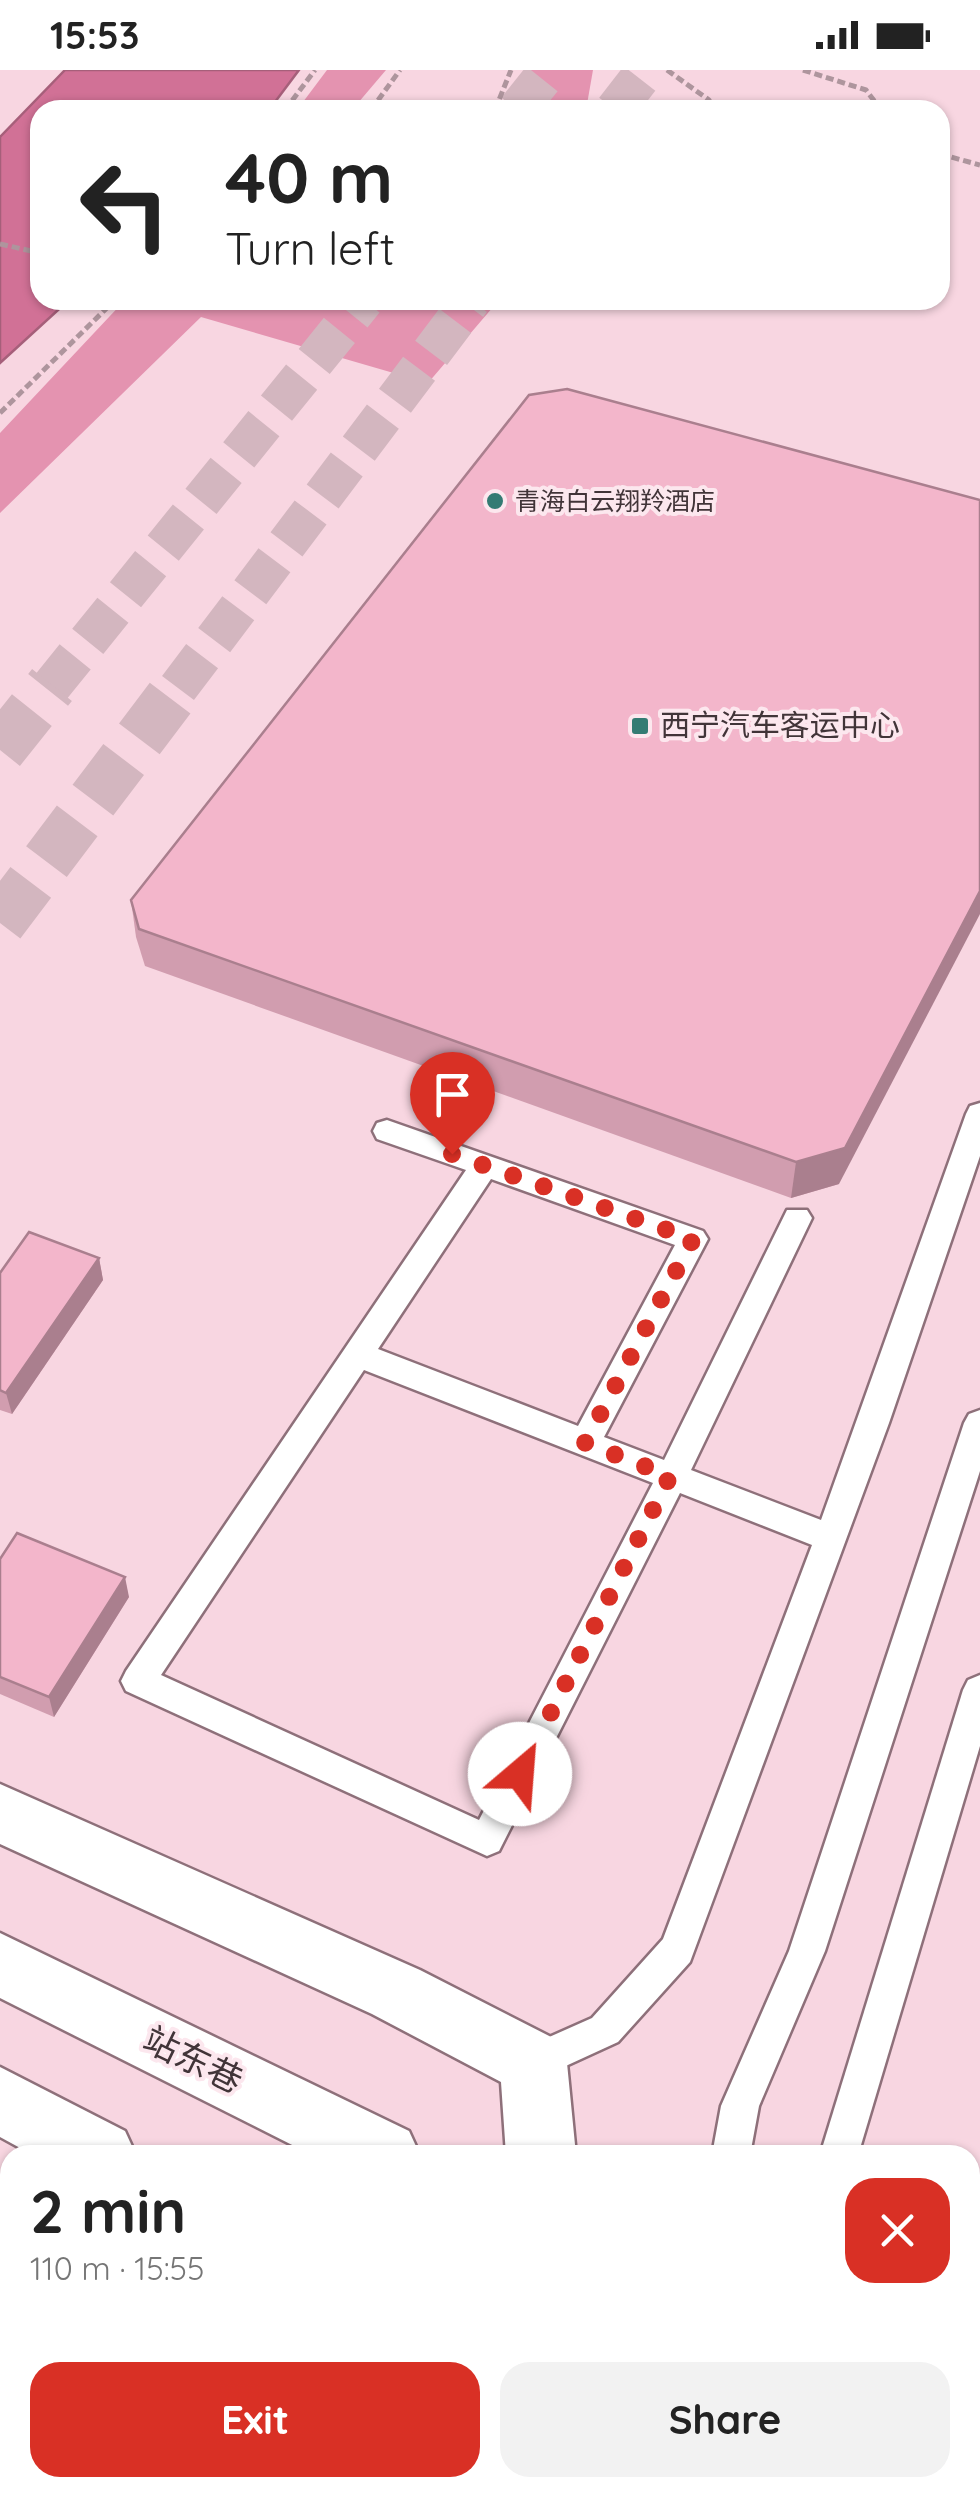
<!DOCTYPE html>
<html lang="en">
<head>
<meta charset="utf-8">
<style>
  :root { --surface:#fff; --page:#f2f2f2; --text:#222; --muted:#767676; --accent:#d93025 }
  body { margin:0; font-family:Quicksand,"Noto Sans SC",sans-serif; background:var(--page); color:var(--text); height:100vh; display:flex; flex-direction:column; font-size:38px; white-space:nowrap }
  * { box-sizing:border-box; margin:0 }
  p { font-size:32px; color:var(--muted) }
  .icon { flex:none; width:55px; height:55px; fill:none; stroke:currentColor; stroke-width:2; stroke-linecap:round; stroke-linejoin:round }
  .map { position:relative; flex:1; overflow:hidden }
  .side { position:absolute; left:0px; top:2075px; width:980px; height:352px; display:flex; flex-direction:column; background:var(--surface); border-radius:30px 30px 0 0; box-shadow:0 2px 8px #0004 }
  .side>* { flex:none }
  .banner { position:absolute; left:30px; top:30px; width:920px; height:210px; border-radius:30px; box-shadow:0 2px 8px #0004; background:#fff; color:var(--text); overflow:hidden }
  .pin { position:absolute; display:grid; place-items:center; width:85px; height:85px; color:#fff; margin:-102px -42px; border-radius:50% 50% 50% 0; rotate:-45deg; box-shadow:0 0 10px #0007 }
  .pin .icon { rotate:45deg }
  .me { position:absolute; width:110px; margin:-55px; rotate:27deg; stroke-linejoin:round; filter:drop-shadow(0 0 8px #0008) }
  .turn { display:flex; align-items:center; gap:35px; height:210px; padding:0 30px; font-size:45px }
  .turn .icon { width:130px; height:130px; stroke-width:2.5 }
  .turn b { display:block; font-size:70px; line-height:85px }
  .round { display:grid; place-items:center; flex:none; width:105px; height:105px; border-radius:30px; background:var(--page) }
  .overview { display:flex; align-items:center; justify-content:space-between; height:170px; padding:0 30px }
  h1 { font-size:60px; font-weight:700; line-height:75px }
  .cta { display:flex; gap:20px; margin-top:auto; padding:20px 30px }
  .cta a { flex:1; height:115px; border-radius:30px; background:var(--accent); color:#fff; font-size:40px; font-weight:700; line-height:115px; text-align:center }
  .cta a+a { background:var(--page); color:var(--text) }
  .status { display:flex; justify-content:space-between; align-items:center; height:70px; padding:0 50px; background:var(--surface); direction:ltr }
  .status svg { height:28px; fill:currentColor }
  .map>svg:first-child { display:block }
  .green { fill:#e493b0 }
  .water { fill:#d17196; stroke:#a65f7a; stroke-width:2.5 }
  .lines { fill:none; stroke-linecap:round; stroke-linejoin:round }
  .secondary-tunnel { stroke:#d3b6bf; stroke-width:66; stroke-dasharray:66 32; stroke-linecap:butt }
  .highway-tunnel-far1 { stroke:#d3b6bf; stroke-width:40; stroke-dasharray:40 20; stroke-linecap:butt }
  .highway-tunnel { stroke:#d3b6bf; stroke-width:51; stroke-dasharray:51 26; stroke-linecap:butt }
  .lane-casing { stroke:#8e707a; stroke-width:5 }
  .secondary-casing { stroke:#8e707a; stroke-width:5 }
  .path { stroke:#ae959d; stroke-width:5; stroke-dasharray:8 4; stroke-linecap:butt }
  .lane { fill:#fff; fill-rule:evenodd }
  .secondary { fill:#fff; fill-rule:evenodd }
  .wall { fill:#d19daf }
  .shaded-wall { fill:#aa7f8e }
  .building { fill:#f3b6cb; stroke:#aa7f8e; stroke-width:2.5 }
  .route { stroke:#d93025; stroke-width:18; stroke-dasharray:0 32.4 }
  .poi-dot { fill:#347b73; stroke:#fce7ee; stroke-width:4 }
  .labels { text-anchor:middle; stroke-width:8; stroke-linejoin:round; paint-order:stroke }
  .far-poi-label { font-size:25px; fill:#413438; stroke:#fce7ee; text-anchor:start }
  .poi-label { font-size:30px; fill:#413438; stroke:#fce7ee; text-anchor:start }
  .near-street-label { font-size:35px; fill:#413438; stroke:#fce7ee }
</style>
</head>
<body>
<div class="status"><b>15:53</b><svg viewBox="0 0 49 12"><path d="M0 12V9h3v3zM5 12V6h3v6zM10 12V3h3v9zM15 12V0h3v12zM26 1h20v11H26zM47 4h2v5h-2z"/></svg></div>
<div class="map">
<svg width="980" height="2426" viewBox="0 0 980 2426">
  <rect width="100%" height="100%" fill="#f8d6e1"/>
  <g class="green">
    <path d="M 327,0 L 386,0 L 352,40 L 297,40 Z"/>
    <path d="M 525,0 L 593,0 L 586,40 L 510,40 Z"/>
    <path d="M 125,230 L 499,230 L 428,313 L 201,247 L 0,443 L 0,363 Z"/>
  </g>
  <path class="water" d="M 65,0 L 299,0 L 269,40 L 40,40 L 40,230 L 69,230 L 0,293 L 0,67 Z"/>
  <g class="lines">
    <g class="secondary-tunnel">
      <path d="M 970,2379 L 980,2385"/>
      <path d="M 735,2418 L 751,2426"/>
    </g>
    <g class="highway-tunnel-far1">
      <path d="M 517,40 L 549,0"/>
      <path d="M 615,40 L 646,0"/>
      <path d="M 50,618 L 364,230"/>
      <path d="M 178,618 L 471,230"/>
    </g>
    <g class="highway-tunnel">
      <path d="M 0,680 L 52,615"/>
      <path d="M 0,853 L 180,615"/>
    </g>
    <defs>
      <g id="lane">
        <path d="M 980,1033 L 980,1086 L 889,1353 L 690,1892 L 618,1972 L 533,2011 L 520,2006 L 515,1993 L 520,1980 L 592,1948 L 663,1869 L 812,1475 L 680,1423 L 499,1781 L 487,1786 L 126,1621 L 121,1611 L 126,1601 L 466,1100 L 377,1069 L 373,1061 L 377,1053 L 387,1050 L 703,1161 L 708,1169 L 604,1367 L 664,1390 L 787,1140 L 807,1140 L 812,1148 L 691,1400 L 821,1450 L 966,1044 L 970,1036 ZM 491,1109 L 675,1175 L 578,1356 L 378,1279 ZM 364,1300 L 653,1413 L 479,1750 L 161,1605 Z"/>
        <path d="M 980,1340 L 980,1401 L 825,1881 L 759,2036 L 750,2085 L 712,2085 L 721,2036 L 789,1881 L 964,1353 L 969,1344 Z"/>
        <path d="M 980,1605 L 980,1676 L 858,2085 L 820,2085 L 963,1620 L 968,1610 Z"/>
        <path d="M 481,2418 L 536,2418 L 533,2426 L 484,2426 Z"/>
      </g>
      <g id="secondary">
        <path d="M 0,1714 L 420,1900 L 557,1970 L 567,1993 L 576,2085 L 506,2085 L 501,2012 L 372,1944 L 0,1774 Z"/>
        <path d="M 0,1863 L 409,2061 L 420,2085 L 312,2085 L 0,1928 Z"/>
        <path d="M 0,1997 L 125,2061 L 136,2085 L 33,2085 L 0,2067 Z"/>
        <path d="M 0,2160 L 10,2164 L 10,2236 L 0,2231 Z"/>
      </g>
    </defs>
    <use href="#lane" class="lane-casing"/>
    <use href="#secondary" class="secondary-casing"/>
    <g class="path">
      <path d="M 667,0 L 709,30 L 702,40"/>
      <path d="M 803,0 L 866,20 L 881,40"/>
      <path d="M 285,40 L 315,0"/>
      <path d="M 371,40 L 400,0"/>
      <path d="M 495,40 L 511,0"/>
      <path d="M 940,84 L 980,95"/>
      <path d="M 0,174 L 40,183"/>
      <path d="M 0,343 L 115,230"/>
    </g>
    <use href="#lane" class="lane"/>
    <use href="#secondary" class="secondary"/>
  </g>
  <g class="wall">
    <path d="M 529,325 L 839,1114 L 791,1128 L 145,896 L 136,867 L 131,830 Z"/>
    <path d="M 99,1188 L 103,1210 L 12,1344 L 0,1340 L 0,1203 Z"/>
    <path d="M 0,1489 L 129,1527 L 54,1647 L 0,1624 Z"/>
  </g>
  <g class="shaded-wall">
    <path d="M 980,821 L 980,844 L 839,1114 L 791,1128 L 796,1092 Z"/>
    <path d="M 99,1188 L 103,1210 L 12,1344 L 6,1323 Z"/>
    <path d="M 125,1507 L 129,1527 L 54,1647 L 49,1627 Z"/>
  </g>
  <g class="building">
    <path d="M 567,319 L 980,430 L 980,821 L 845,1078 L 796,1092 L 139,859 L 131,830 L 529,325 Z"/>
    <path d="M 29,1162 L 99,1188 L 6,1323 L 0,1320 L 0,1203 Z"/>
    <path d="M 17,1463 L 125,1507 L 49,1627 L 0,1607 L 0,1489 Z"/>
  </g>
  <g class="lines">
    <path class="route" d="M 452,1084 L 693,1169 L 585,1373 L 670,1406 L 520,1704"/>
  </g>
  <g class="poi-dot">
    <circle cx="495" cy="431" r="10"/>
    <rect x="630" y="646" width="20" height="20" rx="5"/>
  </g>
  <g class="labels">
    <g class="far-poi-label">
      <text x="515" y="440">青海白云翔羚酒店</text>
    </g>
    <g class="poi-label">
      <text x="660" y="666">西宁汽车客运中心</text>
    </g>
    <g class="near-street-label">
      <text transform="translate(193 1990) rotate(26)" y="12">站东巷</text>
    </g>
  </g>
</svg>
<div class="pin" style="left:452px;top:1084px;background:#d93025"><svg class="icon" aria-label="arrive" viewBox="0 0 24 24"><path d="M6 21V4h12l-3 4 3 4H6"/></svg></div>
<svg class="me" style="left:520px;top:1704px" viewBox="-20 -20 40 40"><circle r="19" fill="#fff"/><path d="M0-13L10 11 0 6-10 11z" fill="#d93025"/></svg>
<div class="banner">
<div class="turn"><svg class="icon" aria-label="left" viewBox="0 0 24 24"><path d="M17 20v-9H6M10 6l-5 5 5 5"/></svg><div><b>40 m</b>Turn left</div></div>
</div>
<section class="side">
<div class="overview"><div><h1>2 min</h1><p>110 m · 15:55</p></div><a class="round" style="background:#d93025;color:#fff"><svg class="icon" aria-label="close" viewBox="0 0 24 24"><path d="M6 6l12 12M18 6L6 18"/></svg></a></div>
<div class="cta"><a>Exit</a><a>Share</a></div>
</section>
</div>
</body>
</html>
